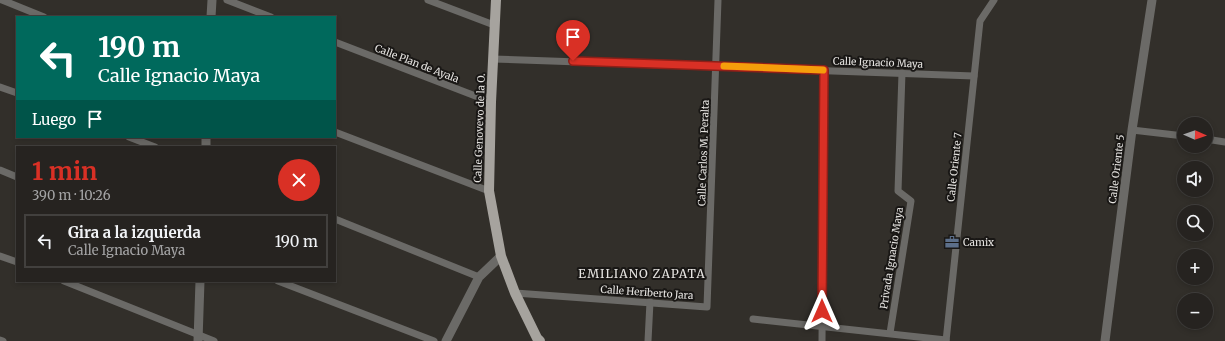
<!DOCTYPE html>
<html lang="es">
<head>
<meta charset="utf-8">
<style>
  :root { --surface:#262320; --page:#322f2d; --text:#f1f3f6; --muted:#a4a4a5; --line:#42403e; --accent:#d93025 }
  body { margin:0; font-family:Merriweather,serif; background:var(--page); color:var(--text); height:100vh; display:flex; flex-direction:column; font-size:15px; white-space:nowrap }
  * { box-sizing:border-box; margin:0 }
  p { font-size:13px; color:var(--muted) }
  .icon { flex:none; width:22px; height:22px; fill:none; stroke:currentColor; stroke-width:2; stroke-linecap:round; stroke-linejoin:round }
  .map { position:relative; flex:1; overflow:hidden }
  .sheet { position:absolute; left:16px; top:146px; width:320px; height:136px; display:flex; flex-direction:column; background:var(--surface); border-radius:0px; box-shadow:0 2px 6px #0003,0 0 0 1px var(--line) }
  .sheet>* { flex:none }
  .top-card { position:absolute; left:16px; top:16px; width:320px; height:122px; border-radius:0px; box-shadow:0 2px 6px #0003,0 0 0 1px var(--line); background:#00695c; color:#fff; overflow:hidden }
  .needle { width:26px; rotate:92deg }
  .buttons { position:absolute; left:1177px; top:117px; display:grid; gap:8px }
  .buttons a { display:grid; place-items:center; width:36px; height:36px; border-radius:50%; background:var(--surface); box-shadow:0 2px 6px #0003,0 0 0 1px var(--line); font-size:20px }
  .pin { position:absolute; display:grid; place-items:center; width:34px; height:34px; color:#fff; margin:-41px -17px; border-radius:50% 50% 50% 0; rotate:-45deg; box-shadow:0 0 4px #0007 }
  .pin .icon { rotate:45deg }
  .me { position:absolute; width:44px; margin:-22px; rotate:0deg; stroke-linejoin:round; filter:drop-shadow(0 0 3px #0008) }
  .turn { display:flex; align-items:center; gap:14px; height:84px; padding:0 16px; font-size:18px }
  .turn .icon { width:52px; height:52px; stroke-width:2.5 }
  .turn b { display:block; font-size:28px; line-height:34px }
  .then { display:flex; align-items:center; height:38px; padding:0 16px; background:#0003; gap:8px; font-size:15px }
  .round { display:grid; place-items:center; flex:none; width:42px; height:42px; border-radius:21px; background:var(--page) }
  .headline { display:flex; align-items:center; justify-content:space-between; height:68px; padding:0 16px }
  h1 { font-size:24px; font-weight:700; line-height:30px; color:var(--accent) }
  ul { padding:0; list-style:none }
  li { display:flex; align-items:center; gap:12px; height:54px; margin:0 8px 6px; padding:0 8px; border:2px solid var(--line); border-radius:0px }
  li div { flex:1 }
  li b { display:block; font-size:15px }
  li em { font-style:normal }
  .map>svg:first-child { display:block }
  .lines { fill:none; stroke-linecap:round; stroke-linejoin:round }
  .minor { stroke:#6b6a67; stroke-width:7 }
  .tertiary { stroke:#6b6a67; stroke-width:9 }
  .primary { stroke:#a6a39e; stroke-width:10 }
  .route-casing { stroke:#8d1f18; stroke-width:10 }
  .route { stroke:#d93025; stroke-width:7 }
  .slow { stroke:#f59e0b; stroke-width:7 }
  .labels { text-anchor:middle; stroke-width:4; stroke-linejoin:round; paint-order:stroke }
  .street-label { font-size:10px; fill:#e6e4e1; stroke:#191715 }
  .poi-label { font-size:10px; fill:#e6e4e1; stroke:#191715; text-anchor:start }
  .quarter-label { font-size:12px; letter-spacing:1px; fill:#e6e4e1; stroke:#191715 }
</style>
</head>
<body>
<div class="map">
<svg width="1225" height="341" viewBox="0 0 1225 341">
  <rect width="100%" height="100%" fill="#322f2a"/>
  <g class="lines">
    <g class="minor">
      <path d="M 2,0 L 44,17"/>
      <path d="M 227,0 L 271,17"/>
      <path d="M 428,0 L 494,25"/>
      <path d="M 335,42 L 491,102"/>
      <path d="M 493,59 L 974,76"/>
      <path d="M 0,87 L 17,93"/>
      <path d="M 1132,130 L 1184,136"/>
      <path d="M 335,132 L 489,191"/>
      <path d="M 129,137 L 155,147"/>
      <path d="M 1206,139 L 1225,142"/>
      <path d="M 0,170 L 17,177"/>
      <path d="M 335,219 L 479,277"/>
      <path d="M 0,256 L 17,262"/>
      <path d="M 64,281 L 214,341"/>
      <path d="M 278,281 L 434,341"/>
      <path d="M 515,293 L 707,307 L 718,0"/>
      <path d="M 753,319 L 946,340"/>
      <path d="M 890,333 L 911,201 L 898,191 L 902,73"/>
      <path d="M 0,340 L 3,341"/>
      <path d="M 648,341 L 650,302"/>
      <path d="M 822,341 L 824,70"/>
      <path d="M 946,341 L 980,21 L 994,0"/>
    </g>
    <g class="tertiary">
      <path d="M 211,17 L 212,0"/>
      <path d="M 206,147 L 206,137"/>
      <path d="M 198,341 L 200,281"/>
      <path d="M 446,341 L 479,277 L 501,256"/>
      <path d="M 1105,341 L 1132,130 L 1152,0"/>
    </g>
    <path class="primary" d="M 496,0 L 491,102 L 489,191 L 501,256 L 515,293 L 537,338 L 540,341"/>
  </g>
  <g class="lines">
    <defs>
      <path id="route" d="M 573,61 L 824,70 L 822,311"/>
    </defs>
    <use href="#route" class="route-casing"/>
    <use href="#route" class="route"/>
    <path class="slow" d="M 724,66 L 823,70"/>
  </g>
  <defs>
    <symbol id="office-bare" viewBox="-9 -9 18 18"><path d="M-6-3h4V-5.5h4V-3h4V5H-6ZM-1-4.5V-3h2v-1.5ZM-6 0V1H6V0Z" fill="#5c6f8a" stroke="#191715" stroke-width="2.5" paint-order="stroke"/></symbol>
  </defs>
  <g fill-rule="evenodd">
    <use href="#office-bare" x="942" y="232" width="20" height="20"/>
  </g>
  <g class="labels">
    <g class="street-label">
      <text transform="translate(878 62) rotate(2)" y="4">Calle Ignacio Maya</text>
      <text transform="translate(417 63) rotate(21)" y="4">Calle Plan de Ayala</text>
      <text transform="translate(479 128) rotate(-88)" y="4">Calle Genovevo de la O.</text>
      <text transform="translate(703 153) rotate(-88)" y="4">Calle Carlos M. Peralta</text>
      <text transform="translate(954 167) rotate(-84)" y="4">Calle Oriente 7</text>
      <text transform="translate(1116 169) rotate(-83)" y="4">Calle Oriente 5</text>
      <text transform="translate(891 258) rotate(-81)" y="4">Privada Ignacio Maya</text>
      <text transform="translate(647 292) rotate(4)" y="4">Calle Heriberto Jara</text>
    </g>
    <g class="poi-label">
      <text x="963" y="246">Camix</text>
    </g>
    <g class="quarter-label">
      <text x="642" y="278">EMILIANO ZAPATA</text>
    </g>
  </g>
</svg>
<div class="buttons">
<a><svg class="needle" viewBox="-14 -14 28 28"><path d="M0-13l5 13h-10z" fill="#e53935"/><path d="M0 13l5-13h-10z" fill="#a4a4a5"/></svg></a>
<a><svg class="icon" aria-label="sound" viewBox="0 0 24 24"><path d="M4 9h4l5-4v14l-5-4H4zM17 9q2 3 0 6"/></svg></a>
<a><svg class="icon" aria-label="search" viewBox="0 0 24 24"><circle cx="10" cy="10" r="6"/><path d="M15 15l6 6"/></svg></a>
<a>+</a>
<a>−</a>
</div>
<div class="pin" style="left:573px;top:61px;background:#d93025"><svg class="icon" aria-label="arrive" viewBox="0 0 24 24"><path d="M6 21V4h12l-3 4 3 4H6"/></svg></div>
<svg class="me" style="left:822px;top:311px" viewBox="-20 -20 40 40"><path d="M0-17L14 15 0 8-14 15z" fill="#d93025" stroke="#fff" stroke-width="4"/></svg>
<div class="top-card">
<div class="turn"><svg class="icon" aria-label="left" viewBox="0 0 24 24"><path d="M17 20v-9H6M10 6l-5 5 5 5"/></svg><div><b>190 m</b>Calle Ignacio Maya</div></div>
<div class="then">Luego<svg class="icon" aria-label="arrive" viewBox="0 0 24 24"><path d="M6 21V4h12l-3 4 3 4H6"/></svg></div>
</div>
<section class="sheet">
<div class="headline"><div><h1>1 min</h1><p>390 m · 10:26</p></div><a class="round" style="background:#d93025;color:#fff"><svg class="icon" aria-label="close" viewBox="0 0 24 24"><path d="M6 6l12 12M18 6L6 18"/></svg></a></div>
<ul>
<li><svg class="icon" aria-label="left" viewBox="0 0 24 24"><path d="M17 20v-9H6M10 6l-5 5 5 5"/></svg><div><b>Gira a la izquierda</b><p>Calle Ignacio Maya</p></div><em>190 m</em></li>
</ul>
</section>
</div>
</body>
</html>
